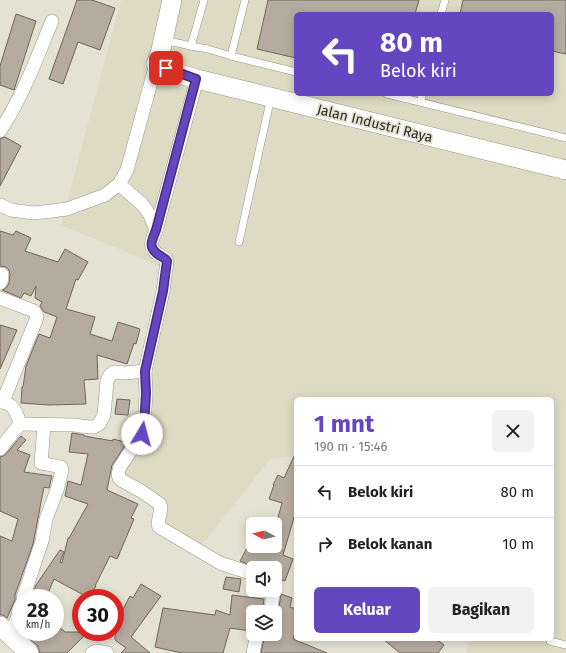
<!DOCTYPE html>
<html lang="id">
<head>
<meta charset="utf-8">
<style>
  :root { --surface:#fff; --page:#f2f2f2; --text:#202124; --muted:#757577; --line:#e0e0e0; --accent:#6447c0 }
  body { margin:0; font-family:"Fira Sans",sans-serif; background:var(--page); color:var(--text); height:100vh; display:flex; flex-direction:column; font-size:15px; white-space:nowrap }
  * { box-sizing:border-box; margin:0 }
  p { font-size:13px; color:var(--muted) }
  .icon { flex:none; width:22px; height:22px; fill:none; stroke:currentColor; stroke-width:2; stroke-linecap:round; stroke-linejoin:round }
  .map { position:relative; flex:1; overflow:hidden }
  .drawer { position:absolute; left:294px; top:397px; width:260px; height:244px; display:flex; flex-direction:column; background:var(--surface); border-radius:6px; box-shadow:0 2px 10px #0003 }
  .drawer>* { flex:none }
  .guide { position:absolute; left:294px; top:12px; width:260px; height:84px; border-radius:6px; box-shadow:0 2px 10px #0003; background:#6447c0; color:#fff; overflow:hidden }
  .needle { width:26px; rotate:277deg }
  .buttons { position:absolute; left:246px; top:517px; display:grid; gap:8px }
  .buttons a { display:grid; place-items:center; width:36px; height:36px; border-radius:6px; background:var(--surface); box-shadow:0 2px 10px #0003; font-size:20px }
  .speed { position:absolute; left:12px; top:589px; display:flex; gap:8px; font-size:20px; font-weight:700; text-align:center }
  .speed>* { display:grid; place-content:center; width:52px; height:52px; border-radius:50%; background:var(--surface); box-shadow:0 2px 10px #0003; line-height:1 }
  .speed small { font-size:10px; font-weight:400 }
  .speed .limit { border:6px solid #d22; background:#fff; color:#111 }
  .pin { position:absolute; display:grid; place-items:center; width:34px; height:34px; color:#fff; margin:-17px; border-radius:8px; box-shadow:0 2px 6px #0006 }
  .me { position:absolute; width:44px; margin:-22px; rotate:8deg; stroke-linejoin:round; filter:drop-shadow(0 0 3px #0008) }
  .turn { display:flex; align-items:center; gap:14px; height:84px; padding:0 20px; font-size:18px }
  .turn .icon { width:52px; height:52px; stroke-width:2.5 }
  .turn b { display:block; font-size:28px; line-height:34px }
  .round { display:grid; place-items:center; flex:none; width:42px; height:42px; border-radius:6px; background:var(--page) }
  .summary { display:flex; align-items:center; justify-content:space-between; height:68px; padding:0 20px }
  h1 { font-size:24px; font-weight:700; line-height:30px; color:var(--accent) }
  .primary-button { display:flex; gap:8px; margin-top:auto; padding:8px 20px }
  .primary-button a { flex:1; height:46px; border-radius:6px; background:var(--accent); color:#fff; font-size:16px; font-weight:700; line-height:46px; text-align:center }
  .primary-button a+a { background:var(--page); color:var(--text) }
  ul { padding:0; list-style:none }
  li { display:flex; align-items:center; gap:12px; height:52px; padding:0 20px; border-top:1px solid var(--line) }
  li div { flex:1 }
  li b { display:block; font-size:15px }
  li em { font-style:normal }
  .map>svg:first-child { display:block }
  .built { fill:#dddbc3; fill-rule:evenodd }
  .building { fill:#b6ab9f; stroke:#6f655a }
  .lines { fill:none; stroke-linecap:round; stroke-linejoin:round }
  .lane-casing { stroke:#969586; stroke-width:8 }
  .street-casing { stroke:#969586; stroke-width:14 }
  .secondary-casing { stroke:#969586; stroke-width:20 }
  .lane { stroke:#fff; stroke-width:7 }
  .street { stroke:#fff; stroke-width:13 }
  .secondary { stroke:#fff; stroke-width:19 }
  .route-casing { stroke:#412e7d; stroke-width:10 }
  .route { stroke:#6447c0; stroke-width:7 }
  .labels { text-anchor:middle; stroke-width:3.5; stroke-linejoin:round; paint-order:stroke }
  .street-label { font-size:14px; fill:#2c2b25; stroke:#e4e3d3 }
</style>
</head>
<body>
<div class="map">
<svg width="566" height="653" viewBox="0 0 566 653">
  <rect width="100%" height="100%" fill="#e4e3d3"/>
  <path class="built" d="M 121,0 L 566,0 L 566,653 L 466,653 L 470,639 L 552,639 L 552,399 L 296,399 L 296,456 L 270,459 L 198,550 L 159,529 L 163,506 L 117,475 L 143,438 L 165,268 L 61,225 ZM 296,14 L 552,14 L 552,94 L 296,94 Z"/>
  <g class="building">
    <path d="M 77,0 L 92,0 L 115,8 L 100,50 L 78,42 L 63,84 L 49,79 Z"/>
    <path d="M 268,0 L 419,0 L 415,14 L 296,14 L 296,58 L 257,49 Z"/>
    <path d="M 463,0 L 566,0 L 566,54 L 552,51 L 552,14 L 460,14 Z"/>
    <path d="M 16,14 L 36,21 L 14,90 L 0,85 L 0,66 Z"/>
    <path d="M 5,137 L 21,146 L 0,186 L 0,139 Z"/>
    <path d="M 0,231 L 13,235 L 16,231 L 31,238 L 25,251 L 58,262 L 65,249 L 88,262 L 78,280 L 76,279 L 66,309 L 95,317 L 90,334 L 112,341 L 118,322 L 140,329 L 136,344 L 134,343 L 127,364 L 97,355 L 98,379 L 84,380 L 86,404 L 49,405 L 21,403 L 22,387 L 23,387 L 26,366 L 39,334 L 50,338 L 57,317 L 44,312 L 40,306 L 42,302 L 35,298 L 36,287 L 36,286 L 31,296 L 24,293 L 21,298 L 2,290 L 7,287 L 9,283 L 10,274 L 9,270 L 6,267 L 0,266 Z"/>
    <path d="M 0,325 L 17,330 L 0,369 Z"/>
    <path d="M 117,399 L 130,400 L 128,415 L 115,414 Z"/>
    <path d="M 72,433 L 84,435 L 84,436 L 113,441 L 113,439 L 125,442 L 124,447 L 112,465 L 107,490 L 138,504 L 131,518 L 134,519 L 117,559 L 110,556 L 95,586 L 96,586 L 89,598 L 54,579 L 46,598 L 31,598 L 36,585 L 60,550 L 64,552 L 60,562 L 62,563 L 68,538 L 69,538 L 88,504 L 65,496 L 68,481 L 81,485 L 88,454 L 69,452 Z"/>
    <path d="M 21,436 L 26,440 L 17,450 L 30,455 L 24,472 L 52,476 L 49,488 L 44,487 L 33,544 L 15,595 L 15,600 L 7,618 L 3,615 L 0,615 L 0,536 L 12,541 L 18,519 L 0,511 L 0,457 L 3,456 L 6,454 Z"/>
    <path d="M 296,452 L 296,511 L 283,555 L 293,559 L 285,581 L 275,578 L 275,568 L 258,568 L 240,561 L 248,546 L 275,546 L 275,528 L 282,503 L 269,499 L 274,485 L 273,485 L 278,475 L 284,478 Z"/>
    <path d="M 226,577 L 241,579 L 239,592 L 223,589 Z"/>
    <path d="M 141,584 L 161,596 L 131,637 L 150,653 L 121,653 L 126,648 L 115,640 L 115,614 L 119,617 L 130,596 L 133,598 Z"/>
    <path d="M 281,594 L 292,598 L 290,607 L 296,609 L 296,629 L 293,639 L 327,653 L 261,653 L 265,634 L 275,634 L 275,618 L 278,613 Z"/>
    <path d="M 232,595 L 264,599 L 262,612 L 253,612 L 253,627 L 250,631 L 230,628 L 223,653 L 182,653 L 155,647 L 163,608 L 215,615 L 216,610 L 230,615 Z"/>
    <path d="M 55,624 L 65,632 L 88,632 L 67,653 L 40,653 L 39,650 L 37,645 L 30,639 L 37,632 L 55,632 Z"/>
    <path d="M 383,639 L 436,639 L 444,645 L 438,653 L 400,653 Z"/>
  </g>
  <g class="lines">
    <defs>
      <g id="lane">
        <path d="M 441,14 L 445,0"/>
        <path d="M 164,40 L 191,46 L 208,49 L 231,56 L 296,72"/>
        <path d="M 191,46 L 204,0"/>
        <path d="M 231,56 L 245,0"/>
        <path d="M 387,94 L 566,138"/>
        <path d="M 421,102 L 422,94"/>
        <path d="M 239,242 L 271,97"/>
        <path d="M 550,641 L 566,645"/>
      </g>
      <g id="street">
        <path d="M 0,131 C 23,96 36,60 52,21"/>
        <path d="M 119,184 L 142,204 L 150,215 L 156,230 C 152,241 147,247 159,255 C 162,257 165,258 167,261 L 163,291 L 145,371 L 146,394 L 144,425 L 142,434 L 120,467 L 118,474 L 119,478 L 121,480 L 141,491 L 160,504 L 161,507 L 158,524 L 159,527 L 220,563 L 253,574"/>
        <path d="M 0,205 L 11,210 L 33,213 L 52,211 L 67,209 L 105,195 L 119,184 L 127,170 L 156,64"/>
        <path d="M 156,230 L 197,79"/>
        <path d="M 0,274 L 2,274 L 2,279 L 0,283"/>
        <path d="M 0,298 L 34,311 L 37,316 L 36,320 L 3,401"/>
        <path d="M 0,402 C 13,402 17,413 20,424 L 74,425 L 89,427 L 94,427 L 99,424 L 104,415 L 107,381 L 110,375 L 114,372 L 125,373 L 145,371"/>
        <path d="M 0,449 L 20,424"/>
        <path d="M 23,598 L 42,541 L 46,519 L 58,487 L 62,470 L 61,467 L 41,463 L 44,425"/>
        <path d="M 270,612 L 274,590"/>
        <path d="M 10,635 L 18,616 L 21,605"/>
        <path d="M 92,653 L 96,651 L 107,653"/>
        <path d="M 253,653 L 257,634"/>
      </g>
      <g id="secondary">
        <path d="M 172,0 L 160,54 L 156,64 L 176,73 L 197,79 L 566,170"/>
        <path d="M 0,626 L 10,635 L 29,653"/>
      </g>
    </defs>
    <use href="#lane" class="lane-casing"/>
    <use href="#street" class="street-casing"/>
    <use href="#secondary" class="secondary-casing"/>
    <use href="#lane" class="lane"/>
    <use href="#street" class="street"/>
    <use href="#secondary" class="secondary"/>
  </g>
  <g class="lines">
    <defs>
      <path id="route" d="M 142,434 L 144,425 L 146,394 L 145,371 L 163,291 L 167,261 C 165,258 162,257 159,255 C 147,247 152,241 156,230 L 196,79 L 166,68"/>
    </defs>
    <use href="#route" class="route-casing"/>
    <use href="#route" class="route"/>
  </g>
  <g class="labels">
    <g class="street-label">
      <text transform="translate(375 123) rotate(14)" y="5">Jalan Industri Raya</text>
    </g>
  </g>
</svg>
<div class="buttons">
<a><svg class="needle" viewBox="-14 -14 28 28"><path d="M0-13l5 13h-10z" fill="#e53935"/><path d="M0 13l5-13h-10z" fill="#757577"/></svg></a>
<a><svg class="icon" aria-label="sound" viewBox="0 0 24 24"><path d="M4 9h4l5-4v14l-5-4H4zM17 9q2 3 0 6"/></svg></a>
<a><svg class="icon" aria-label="layers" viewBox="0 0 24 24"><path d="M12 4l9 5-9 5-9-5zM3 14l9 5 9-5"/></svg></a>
</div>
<div class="speed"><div>28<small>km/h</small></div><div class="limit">30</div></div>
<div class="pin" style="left:166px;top:68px;background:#d93025"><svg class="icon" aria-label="arrive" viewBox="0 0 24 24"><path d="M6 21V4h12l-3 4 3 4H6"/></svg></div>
<svg class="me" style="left:142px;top:434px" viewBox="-20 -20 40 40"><circle r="19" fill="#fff"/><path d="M0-13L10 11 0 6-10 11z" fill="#6447c0"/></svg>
<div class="guide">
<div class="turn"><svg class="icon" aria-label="left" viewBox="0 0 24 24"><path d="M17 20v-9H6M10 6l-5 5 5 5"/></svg><div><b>80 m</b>Belok kiri</div></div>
</div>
<section class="drawer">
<div class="summary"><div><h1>1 mnt</h1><p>190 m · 15:46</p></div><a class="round"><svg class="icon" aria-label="close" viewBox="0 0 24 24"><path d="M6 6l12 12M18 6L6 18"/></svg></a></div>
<ul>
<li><svg class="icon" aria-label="left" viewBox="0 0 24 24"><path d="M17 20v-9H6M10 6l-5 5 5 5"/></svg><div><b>Belok kiri</b></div><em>80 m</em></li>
<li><svg class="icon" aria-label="right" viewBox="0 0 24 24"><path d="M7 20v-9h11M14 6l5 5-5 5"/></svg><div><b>Belok kanan</b></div><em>10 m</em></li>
</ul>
<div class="primary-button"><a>Keluar</a><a>Bagikan</a></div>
</section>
</div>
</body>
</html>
